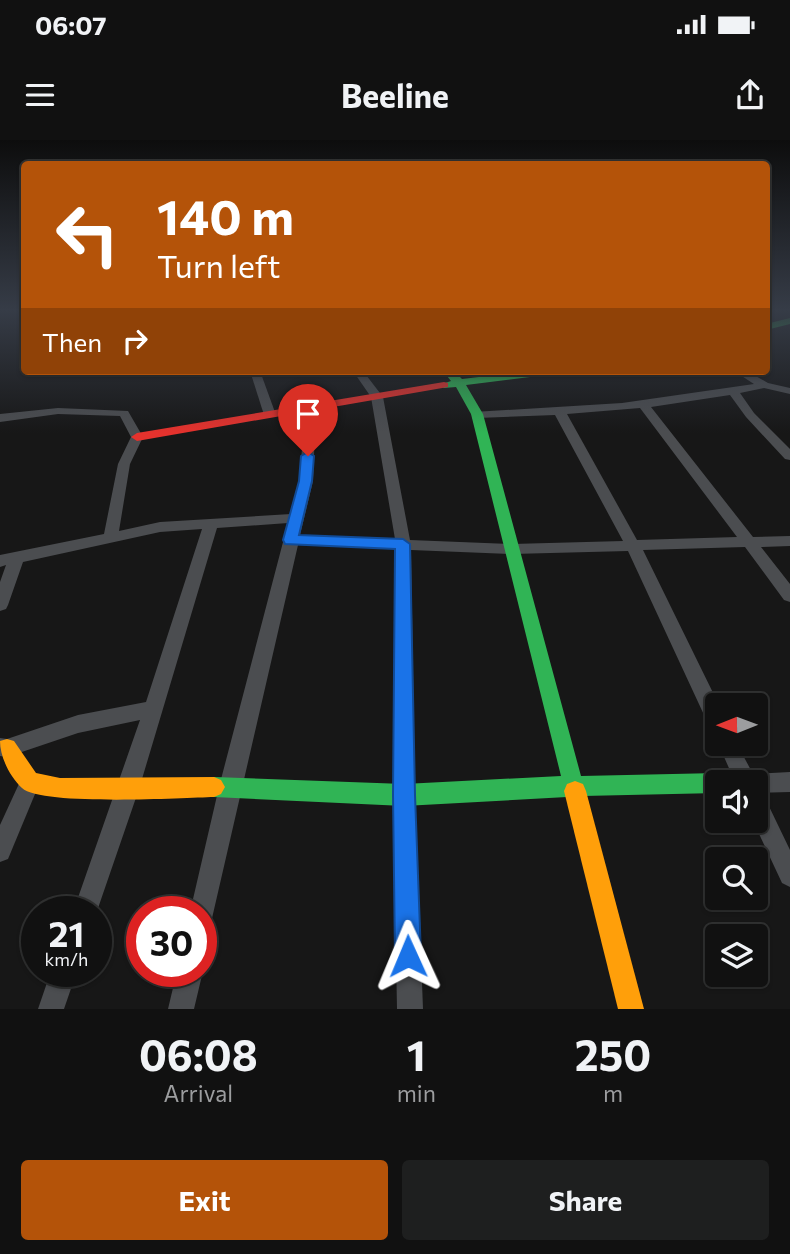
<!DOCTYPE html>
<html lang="en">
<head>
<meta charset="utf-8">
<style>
  :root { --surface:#111; --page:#1e1f1f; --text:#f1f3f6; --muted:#9c9d9f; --line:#303131; --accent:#b45309 }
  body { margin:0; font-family:Commissioner,sans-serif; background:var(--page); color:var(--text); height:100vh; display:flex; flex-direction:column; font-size:26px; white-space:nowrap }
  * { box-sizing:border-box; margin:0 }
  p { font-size:23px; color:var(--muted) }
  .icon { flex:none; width:38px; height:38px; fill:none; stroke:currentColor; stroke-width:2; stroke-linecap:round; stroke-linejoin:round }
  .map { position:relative; height:869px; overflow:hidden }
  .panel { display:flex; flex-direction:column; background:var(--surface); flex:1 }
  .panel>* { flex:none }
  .hud { position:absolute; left:21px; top:21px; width:749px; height:214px; border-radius:7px; box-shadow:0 2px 5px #0004,0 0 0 2px var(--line); background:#b45309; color:#fff; overflow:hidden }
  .needle { width:46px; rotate:269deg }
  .tools { position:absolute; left:705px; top:553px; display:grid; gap:14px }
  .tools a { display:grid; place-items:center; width:63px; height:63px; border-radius:7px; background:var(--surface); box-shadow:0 2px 5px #0004,0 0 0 2px var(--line); font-size:35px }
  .speed { position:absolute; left:21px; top:756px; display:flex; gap:14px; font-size:35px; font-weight:700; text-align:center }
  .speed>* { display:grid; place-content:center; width:91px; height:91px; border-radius:50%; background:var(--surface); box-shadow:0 2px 5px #0004,0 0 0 2px var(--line); line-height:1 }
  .speed small { font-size:18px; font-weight:400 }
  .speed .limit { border:10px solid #d22; background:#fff; color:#111 }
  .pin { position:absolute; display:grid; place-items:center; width:60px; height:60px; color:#fff; margin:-72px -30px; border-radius:50% 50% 50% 0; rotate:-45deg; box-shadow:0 0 7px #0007 }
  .pin .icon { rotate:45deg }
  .me { position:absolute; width:77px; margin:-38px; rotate:359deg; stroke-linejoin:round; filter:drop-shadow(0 0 5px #0008) }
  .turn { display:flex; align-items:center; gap:24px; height:147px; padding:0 21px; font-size:32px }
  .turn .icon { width:91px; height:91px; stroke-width:2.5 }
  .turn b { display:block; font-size:49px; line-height:60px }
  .then { display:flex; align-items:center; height:66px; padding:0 21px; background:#0003; gap:14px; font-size:26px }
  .eta { display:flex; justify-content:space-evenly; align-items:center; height:119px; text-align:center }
  .eta b { font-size:42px; font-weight:700; line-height:49px }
  .action { display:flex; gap:14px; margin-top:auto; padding:14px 21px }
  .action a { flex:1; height:80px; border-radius:7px; background:var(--accent); color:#fff; font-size:28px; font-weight:700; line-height:80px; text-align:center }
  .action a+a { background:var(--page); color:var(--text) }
  .status { display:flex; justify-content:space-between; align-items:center; height:49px; padding:0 35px; background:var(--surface); direction:ltr }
  .status svg { height:19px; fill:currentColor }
  header { display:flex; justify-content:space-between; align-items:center; height:91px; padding:0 21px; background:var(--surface); font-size:32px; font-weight:700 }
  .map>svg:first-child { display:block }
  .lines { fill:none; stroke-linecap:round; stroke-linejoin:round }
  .street { fill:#4b4d50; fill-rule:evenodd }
  .fast { fill:#30b455; fill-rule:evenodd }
  .slow { fill:#ff9f0a; fill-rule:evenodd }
  .jam { fill:#e5322d; fill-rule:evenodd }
  .route { fill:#1a73e8; stroke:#114b97; stroke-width:2 }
</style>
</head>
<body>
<div class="status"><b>06:07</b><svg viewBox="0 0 49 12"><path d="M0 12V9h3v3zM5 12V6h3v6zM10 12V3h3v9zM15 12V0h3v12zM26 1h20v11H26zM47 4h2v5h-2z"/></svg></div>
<header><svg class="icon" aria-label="menu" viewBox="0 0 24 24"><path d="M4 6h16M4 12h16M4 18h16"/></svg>Beeline<svg class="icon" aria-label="share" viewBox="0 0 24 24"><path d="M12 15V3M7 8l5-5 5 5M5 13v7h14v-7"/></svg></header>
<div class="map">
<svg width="790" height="869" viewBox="0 0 790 869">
  <rect width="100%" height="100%" fill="#171717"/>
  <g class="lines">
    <g class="street">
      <path d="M 250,231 L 260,231 L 276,275 L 274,277 L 266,277 L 264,275 Z"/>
      <path d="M 353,231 L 363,231 L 383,257 L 410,400 L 512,404 L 623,401 L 555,275 L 477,278 L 471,274 L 473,272 L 622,263 L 754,244 L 734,231 L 747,231 L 768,243 L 790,248 L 790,254 L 764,248 L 740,253 L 754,273 L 790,309 L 790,320 L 785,319 L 746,277 L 730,255 L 651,267 L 753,397 L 790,396 L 790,406 L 761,407 L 790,444 L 790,462 L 784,460 L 745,407 L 643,410 L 719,565 L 718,593 L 711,590 L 628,411 L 512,414 L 411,410 L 415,655 L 423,869 L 397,869 L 393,655 L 395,409 L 298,405 L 210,787 L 201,790 L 201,772 L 190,772 L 219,647 L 288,383 L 217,388 L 139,649 L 96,774 L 96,772 L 73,772 L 140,580 L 78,593 L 7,617 L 0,616 L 0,598 L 7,599 L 78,575 L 146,562 L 202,389 L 160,392 L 23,422 L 8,465 L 6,469 L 0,471 L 0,442 L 6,425 L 0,427 L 0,415 L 104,394 L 118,324 L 131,297 L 120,276 L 58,274 L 0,282 L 0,274 L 58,268 L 128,271 L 143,297 L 130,324 L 119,391 L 160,382 L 291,374 L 299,341 L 306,267 L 316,265 L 313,341 L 300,395 L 395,399 L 371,257 ZM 640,268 L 737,397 L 637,400 L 567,274 Z"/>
      <path d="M 718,603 L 737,604 L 753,634 L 790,632 L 790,652 L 756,653 L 764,656 L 790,710 L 790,747 L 782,743 L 753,681 L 756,681 L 756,642 L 735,642 Z"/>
      <path d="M 30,632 L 37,635 L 40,642 L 8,719 L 0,722 L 0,685 L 23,635 Z"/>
      <path d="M 201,827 L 203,831 L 194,869 L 168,869 L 177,831 L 201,831 Z"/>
      <path d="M 51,831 L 77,831 L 64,869 L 38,869 Z"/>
    </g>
    <g class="fast">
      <path d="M 790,178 L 790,184 L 766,190 L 766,184 Z"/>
      <path d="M 443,231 L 454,231 L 462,239 L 529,231 L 559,231 L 554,234 L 466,245 L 483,274 L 581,636 L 718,633 L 725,636 L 728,642 L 718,642 L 718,653 L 583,656 L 575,661 L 567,657 L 404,666 L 214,657 L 207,654 L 203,647 L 207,640 L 214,637 L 404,644 L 561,636 L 471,274 L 456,247 L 444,248 L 439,245 L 451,241 Z"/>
    </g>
    <g class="slow">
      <path d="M 7,599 L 14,601 L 36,633 L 60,638 L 214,637 L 221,640 L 225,647 L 221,654 L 214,657 C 182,658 41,666 22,648 C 10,637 0,617 0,601 Z"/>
      <path d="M 575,641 L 583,644 L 586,651 L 644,869 L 618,869 L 564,651 L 567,644 Z"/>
    </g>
    <path class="jam" d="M 444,242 L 448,243 L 448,247 L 137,301 L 131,297 L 137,293 Z"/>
  </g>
  <linearGradient id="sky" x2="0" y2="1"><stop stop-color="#0d0d0d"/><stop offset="0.58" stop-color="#363c47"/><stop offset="1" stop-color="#363c47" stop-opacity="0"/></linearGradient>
  <rect width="790" height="293" fill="url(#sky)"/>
  <path class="route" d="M 308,312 L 314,316 L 312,341 L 299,395 L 403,399 L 410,404 L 415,655 L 421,816 L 417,825 L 408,828 L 399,825 L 395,816 L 393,655 L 395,409 L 285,404 L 283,400 L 299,341 L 301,316 Z"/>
</svg>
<div class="tools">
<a><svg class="needle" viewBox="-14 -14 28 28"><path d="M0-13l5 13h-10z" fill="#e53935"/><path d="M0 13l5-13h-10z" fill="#9c9d9f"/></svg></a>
<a><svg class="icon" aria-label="sound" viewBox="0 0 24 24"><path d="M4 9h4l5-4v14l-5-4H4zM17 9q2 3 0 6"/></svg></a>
<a><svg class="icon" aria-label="search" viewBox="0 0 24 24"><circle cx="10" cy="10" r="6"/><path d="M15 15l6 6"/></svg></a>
<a><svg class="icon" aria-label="layers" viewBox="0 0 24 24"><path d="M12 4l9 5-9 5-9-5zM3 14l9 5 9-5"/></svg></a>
</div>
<div class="speed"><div>21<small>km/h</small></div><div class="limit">30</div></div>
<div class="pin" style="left:308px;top:316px;background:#d93025"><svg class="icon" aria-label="arrive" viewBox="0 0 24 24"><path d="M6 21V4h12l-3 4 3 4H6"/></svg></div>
<svg class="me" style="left:408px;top:816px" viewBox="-20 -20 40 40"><path d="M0-17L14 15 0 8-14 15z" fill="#1a73e8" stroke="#fff" stroke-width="4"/></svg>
<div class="hud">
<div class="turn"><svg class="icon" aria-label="left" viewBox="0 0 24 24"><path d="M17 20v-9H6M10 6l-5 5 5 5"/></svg><div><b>140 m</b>Turn left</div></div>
<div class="then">Then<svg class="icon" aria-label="right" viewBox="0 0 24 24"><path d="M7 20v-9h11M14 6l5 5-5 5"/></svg></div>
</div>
</div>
<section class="panel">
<div class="eta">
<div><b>06:08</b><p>Arrival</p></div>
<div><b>1</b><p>min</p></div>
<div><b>250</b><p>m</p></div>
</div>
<div class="action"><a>Exit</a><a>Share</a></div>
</section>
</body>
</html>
